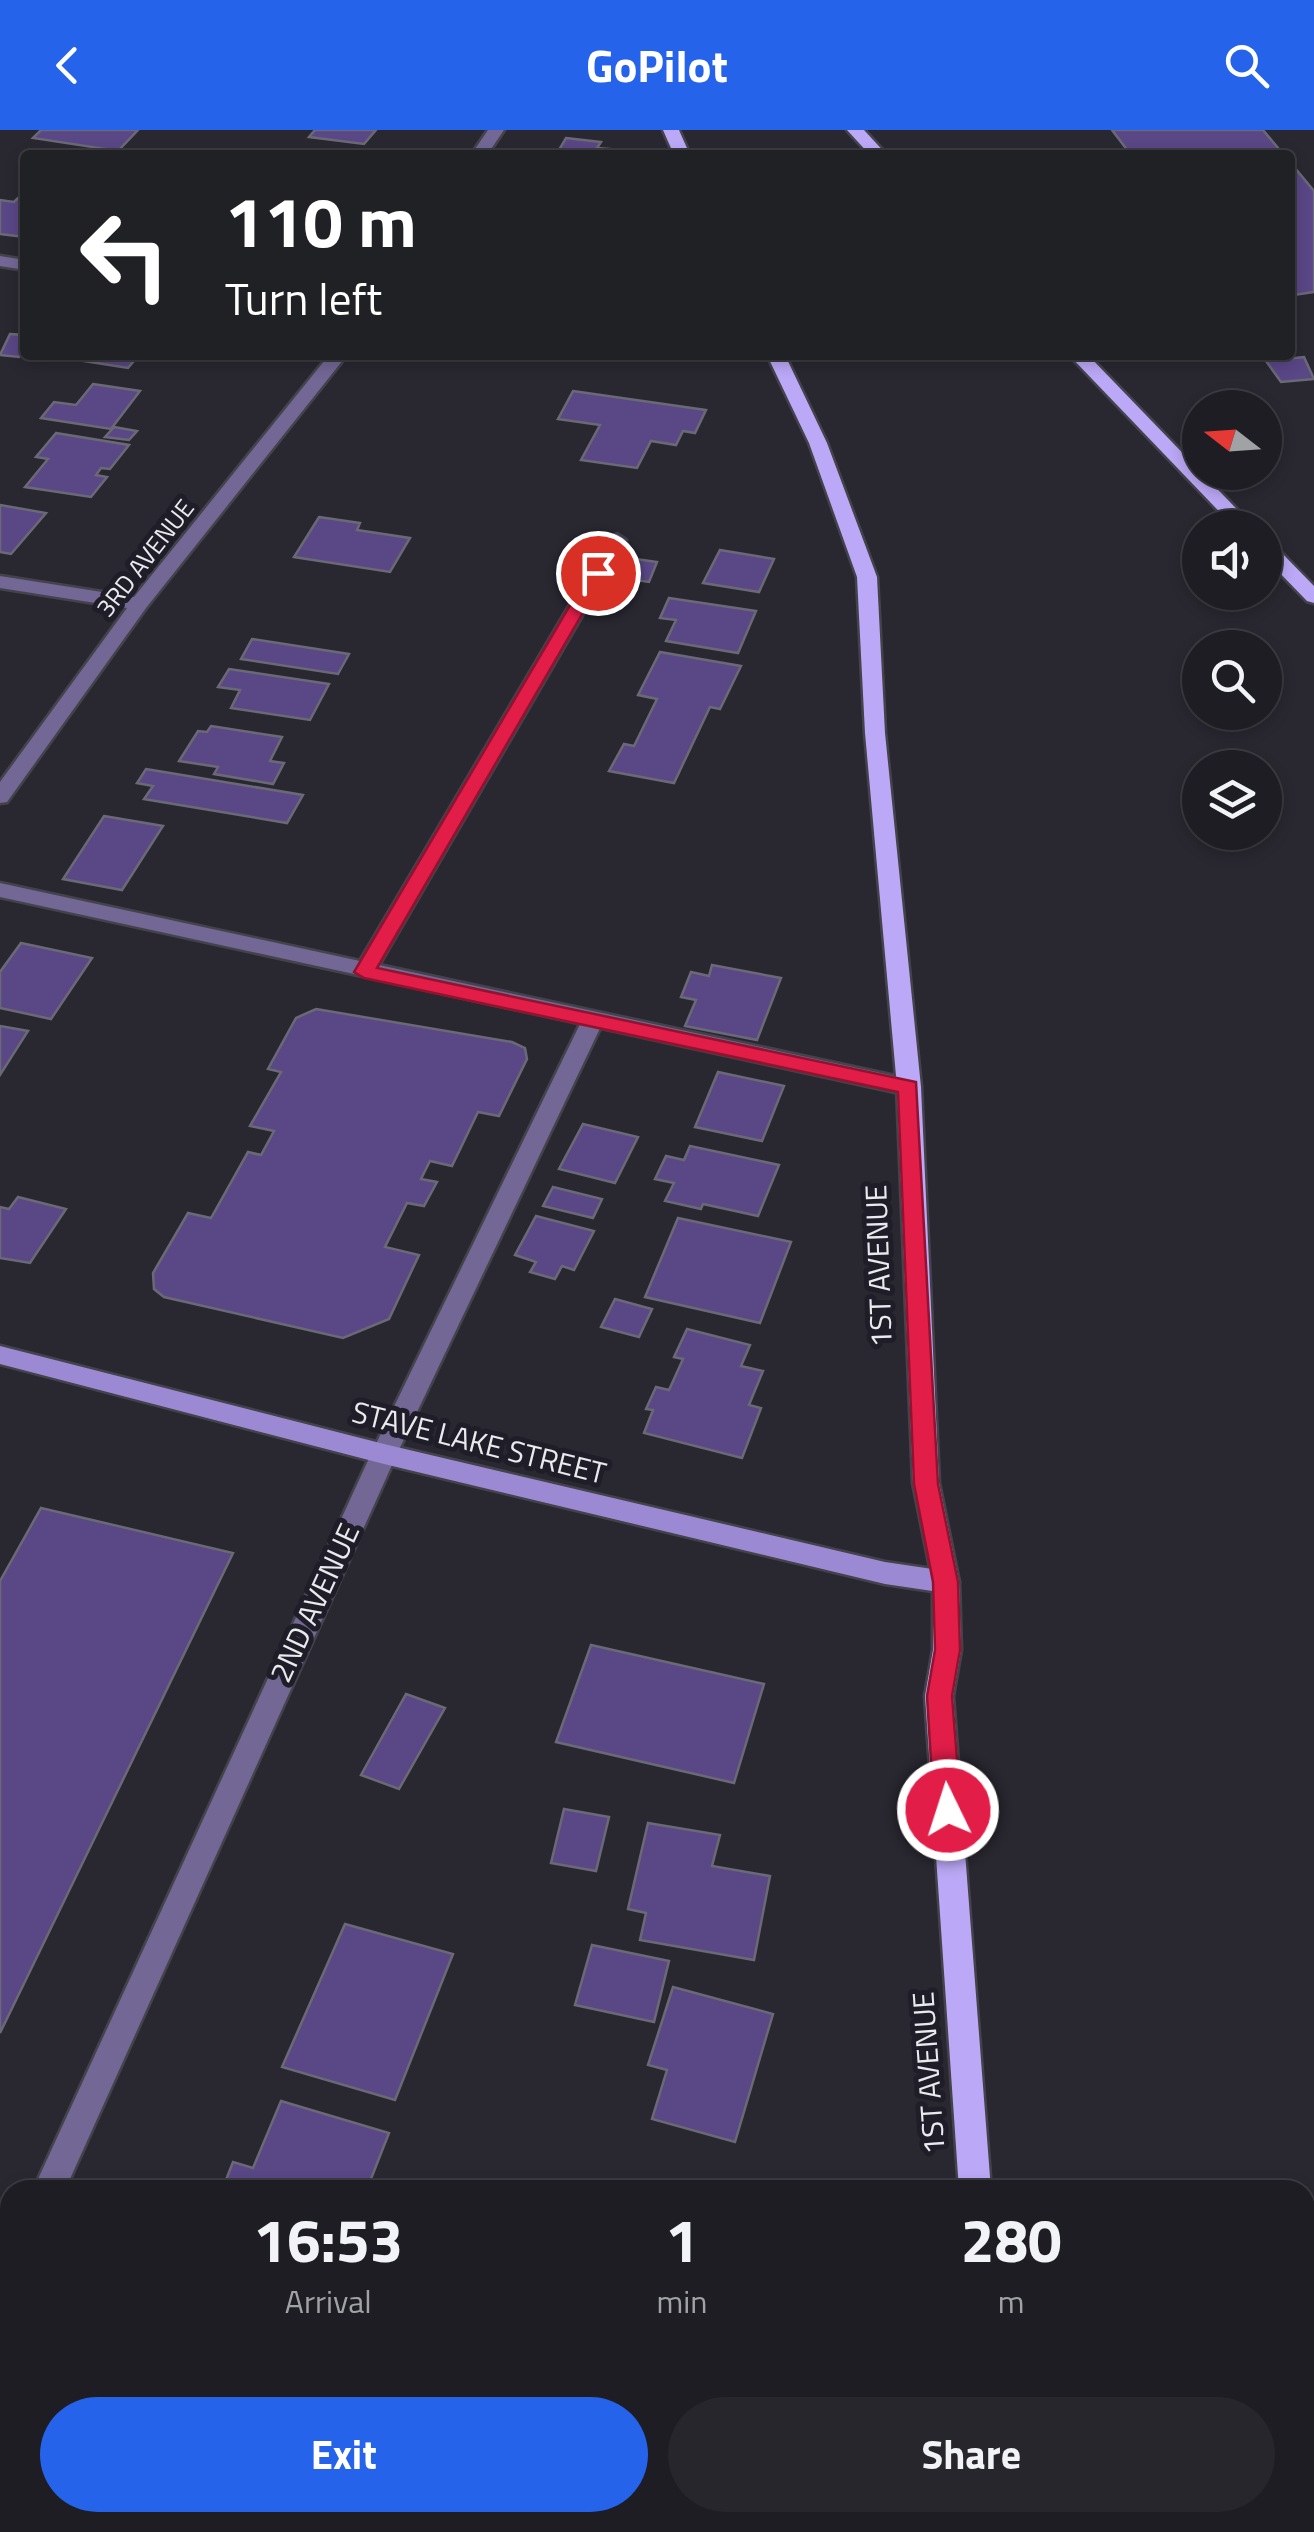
<!DOCTYPE html>
<html lang="en">
<head>
<meta charset="utf-8">
<style>
  :root { --surface:#1f1d24; --page:#27262c; --text:#f1f3f6; --muted:#a1a2a6; --line:#3c3b41; --accent:#2563eb }
  body { margin:0; font-family:"Titillium Web",sans-serif; background:var(--page); color:var(--text); height:100vh; display:flex; flex-direction:column; font-size:38px; white-space:nowrap }
  * { box-sizing:border-box; margin:0 }
  p { font-size:32px; color:var(--muted) }
  .icon { flex:none; width:55px; height:55px; fill:none; stroke:currentColor; stroke-width:2; stroke-linecap:round; stroke-linejoin:round }
  .map { position:relative; flex:1; overflow:hidden }
  .details { position:absolute; left:0px; top:2050px; width:1315px; height:352px; display:flex; flex-direction:column; background:var(--surface); border-radius:30px 30px 0 0; box-shadow:0 5px 15px #0003,0 0 0 2px var(--line) }
  .details>* { flex:none }
  .hud { position:absolute; left:20px; top:20px; width:1275px; height:210px; border-radius:10px; box-shadow:0 5px 15px #0003,0 0 0 2px var(--line); background:#202124; color:#fff; overflow:hidden }
  .needle { width:65px; rotate:287deg }
  .buttons { position:absolute; left:1182px; top:260px; display:grid; gap:20px }
  .buttons a { display:grid; place-items:center; width:100px; height:100px; border-radius:50%; background:var(--surface); box-shadow:0 5px 15px #0003,0 0 0 2px var(--line); font-size:50px }
  .pin { position:absolute; display:grid; place-items:center; width:85px; height:85px; color:#fff; margin:-42px; border:5px solid #fff; border-radius:50%; box-shadow:0 2px 10px #0007 }
  .me { position:absolute; width:110px; margin:-55px; rotate:356deg; stroke-linejoin:round; filter:drop-shadow(0 0 8px #0008) }
  .turn { display:flex; align-items:center; gap:35px; height:210px; padding:0 40px; font-size:45px }
  .turn .icon { width:130px; height:130px; stroke-width:2.5 }
  .turn b { display:block; font-size:70px; line-height:85px }
  .eta { display:flex; justify-content:space-evenly; align-items:center; height:170px; text-align:center }
  .eta b { font-size:60px; font-weight:700; line-height:70px }
  .action { display:flex; gap:20px; margin-top:auto; padding:20px 40px }
  .action a { flex:1; height:115px; border-radius:60px; background:var(--accent); color:#fff; font-size:40px; font-weight:700; line-height:115px; text-align:center }
  .action a+a { background:var(--page); color:var(--text) }
  header { display:flex; justify-content:space-between; align-items:center; height:130px; padding:0 40px; background:var(--accent); color:#fff; font-size:45px; font-weight:700 }
  .map>svg:first-child { display:block }
  .building { fill:#594786; stroke:#6b6975; stroke-width:2.5 }
  .lines { fill:none; stroke-linecap:round; stroke-linejoin:round }
  .lane-casing { stroke:#44424b; stroke-width:5 }
  .street-casing { stroke:#44424b; stroke-width:5 }
  .secondary-casing { stroke:#44424b; stroke-width:5 }
  .primary-casing { stroke:#44424b; stroke-width:5 }
  .lane { fill:#726795; fill-rule:evenodd }
  .street { fill:#726795; fill-rule:evenodd }
  .secondary { fill:#9c89d4; fill-rule:evenodd }
  .primary { fill:#bba8f6; fill-rule:evenodd }
  .route { fill:#e11d48; stroke:#92132f; stroke-width:2.5 }
  .labels { text-anchor:middle; stroke-width:10; stroke-linejoin:round; paint-order:stroke }
  .far-street-label { font-size:25px; fill:#eae9ef; stroke:#1f1d27 }
  .street-label { font-size:30px; fill:#eae9ef; stroke:#1f1d27 }
</style>
</head>
<body>
<header><svg class="icon" aria-label="back" viewBox="0 0 24 24"><path d="M15 5l-7 7 7 7"/></svg>GoPilot<svg class="icon" aria-label="search" viewBox="0 0 24 24"><circle cx="10" cy="10" r="6"/><path d="M15 15l6 6"/></svg></header>
<div class="map">
<svg width="1314" height="2402" viewBox="0 0 1314 2402">
  <rect width="100%" height="100%" fill="#292730"/>
  <g class="building">
    <path d="M 41,0 L 138,0 L 118,21 L 33,8 Z"/>
    <path d="M 315,0 L 376,0 L 364,14 L 309,7 Z"/>
    <path d="M 1112,0 L 1263,0 L 1284,25 L 1131,25 Z"/>
    <path d="M 566,8 L 601,12 L 597,18 L 610,19 L 606,25 L 556,25 Z"/>
    <path d="M 1290,32 L 1314,61 L 1314,162 L 1294,165 L 1290,160 Z"/>
    <path d="M 19,67 L 25,68 L 25,107 L 0,104 L 0,70 L 14,72 Z"/>
    <path d="M 10,204 L 25,205 L 25,220 L 19,227 L 0,225 Z"/>
    <path d="M 67,225 L 139,225 L 128,238 L 64,228 Z"/>
    <path d="M 1304,227 L 1314,249 L 1281,252 L 1266,231 Z"/>
    <path d="M 93,254 L 140,261 L 111,299 L 41,288 L 54,272 L 76,275 Z"/>
    <path d="M 573,261 L 706,280 L 695,303 L 683,301 L 676,315 L 651,311 L 637,338 L 581,330 L 600,295 L 558,289 Z"/>
    <path d="M 114,297 L 137,301 L 129,310 L 105,307 Z"/>
    <path d="M 56,303 L 129,315 L 110,339 L 101,338 L 96,345 L 107,347 L 91,367 L 25,357 L 48,329 L 36,327 Z"/>
    <path d="M 0,375 L 46,383 L 11,424 L 0,422 Z"/>
    <path d="M 319,387 L 360,393 L 357,400 L 410,408 L 390,442 L 294,427 Z"/>
    <path d="M 720,420 L 774,429 L 759,462 L 703,453 Z"/>
    <path d="M 615,426 L 657,432 L 649,452 L 606,446 Z"/>
    <path d="M 669,468 L 756,481 L 738,523 L 666,511 L 676,490 L 660,488 Z"/>
    <path d="M 252,509 L 349,524 L 338,544 L 241,529 Z"/>
    <path d="M 660,522 L 741,536 L 720,579 L 710,577 L 674,653 L 609,641 L 624,614 L 634,616 L 657,569 L 638,565 Z"/>
    <path d="M 229,539 L 329,554 L 310,590 L 231,578 L 240,560 L 218,557 Z"/>
    <path d="M 211,596 L 282,607 L 270,631 L 284,633 L 273,654 L 214,644 L 218,637 L 179,631 L 198,601 L 207,602 Z"/>
    <path d="M 146,639 L 303,665 L 287,693 L 144,669 L 153,656 L 137,653 Z"/>
    <path d="M 104,686 L 163,696 L 122,760 L 63,749 Z"/>
    <path d="M 21,813 L 92,828 L 51,889 L 0,878 L 0,842 Z"/>
    <path d="M 712,835 L 781,848 L 757,910 L 685,896 L 696,870 L 681,867 L 691,842 L 709,846 Z"/>
    <path d="M 316,879 L 512,912 L 525,918 L 527,929 L 499,986 L 478,982 L 452,1036 L 430,1031 L 421,1049 L 437,1052 L 424,1076 L 407,1073 L 385,1117 L 419,1125 L 389,1189 L 343,1208 L 164,1167 L 154,1159 L 153,1143 L 188,1083 L 211,1088 L 248,1022 L 261,1025 L 274,1001 L 250,996 L 281,942 L 268,939 L 296,888 Z"/>
    <path d="M 0,896 L 28,901 L 0,945 Z"/>
    <path d="M 718,942 L 784,956 L 762,1011 L 695,997 Z"/>
    <path d="M 583,994 L 638,1007 L 615,1053 L 559,1039 Z"/>
    <path d="M 690,1016 L 779,1035 L 758,1086 L 703,1074 L 701,1079 L 665,1071 L 674,1053 L 655,1049 L 666,1026 L 684,1030 Z"/>
    <path d="M 553,1057 L 602,1069 L 593,1088 L 543,1076 Z"/>
    <path d="M 18,1067 L 66,1079 L 30,1133 L 0,1128 L 0,1077 L 9,1079 Z"/>
    <path d="M 536,1086 L 594,1101 L 574,1140 L 562,1136 L 555,1149 L 530,1142 L 536,1132 L 515,1125 Z"/>
    <path d="M 678,1088 L 791,1112 L 760,1193 L 645,1167 Z"/>
    <path d="M 615,1169 L 652,1179 L 639,1207 L 601,1197 Z"/>
    <path d="M 687,1199 L 750,1215 L 741,1236 L 763,1241 L 749,1275 L 761,1278 L 742,1328 L 644,1303 L 653,1280 L 646,1279 L 656,1257 L 669,1260 L 683,1229 L 674,1227 Z"/>
    <path d="M 41,1378 L 233,1423 L 0,1903 L 0,1451 Z"/>
    <path d="M 591,1515 L 764,1554 L 734,1653 L 556,1612 Z"/>
    <path d="M 406,1564 L 445,1578 L 399,1659 L 361,1645 Z"/>
    <path d="M 564,1679 L 609,1687 L 596,1741 L 551,1733 Z"/>
    <path d="M 648,1693 L 720,1705 L 712,1736 L 770,1746 L 754,1830 L 640,1810 L 646,1783 L 628,1779 Z"/>
    <path d="M 345,1794 L 453,1824 L 395,1970 L 282,1937 Z"/>
    <path d="M 592,1815 L 669,1831 L 654,1892 L 575,1875 Z"/>
    <path d="M 673,1857 L 773,1884 L 735,2012 L 652,1989 L 667,1940 L 648,1935 Z"/>
    <path d="M 281,1971 L 389,2003 L 367,2059 L 372,2060 L 222,2060 L 233,2032 L 253,2038 Z"/>
    <path d="M 75,2392 L 261,2392 L 258,2402 L 71,2402 Z"/>
    <path d="M 457,2392 L 540,2392 L 570,2402 L 453,2402 Z"/>
  </g>
  <g class="lines">
    <defs>
      <path id="lane" d="M 617,404 L 626,410 L 379,835 L 909,949 L 917,951 L 921,957 L 917,963 L 909,965 L 0,767 L 0,753 L 360,831 L 608,410 Z"/>
      <g id="street">
        <path d="M 488,0 L 504,0 L 487,25 L 471,25 Z"/>
        <path d="M 0,126 L 25,130 L 25,140 L 0,136 Z"/>
        <path d="M 329,225 L 347,225 L 146,478 L 7,672 L 0,673 L 0,652 L 127,478 L 0,458 L 0,446 L 134,467 Z"/>
        <path d="M 592,884 L 603,892 L 397,1324 L 65,2060 L 33,2060 L 371,1324 L 581,892 Z"/>
        <path d="M 10,2132 L 10,2183 L 0,2187 L 0,2136 Z"/>
      </g>
      <path id="secondary" d="M 0,1216 L 384,1314 L 885,1432 L 946,1441 L 956,1444 L 959,1452 L 956,1460 L 946,1463 L 885,1454 L 384,1334 L 0,1234 Z"/>
      <g id="primary">
        <path d="M 663,0 L 679,0 L 690,25 L 674,25 Z"/>
        <path d="M 847,0 L 864,0 L 887,25 L 870,25 Z"/>
        <path d="M 767,225 L 785,225 L 827,313 L 877,447 L 885,603 L 921,957 L 939,1353 L 959,1452 L 961,1520 L 953,1566 L 991,2060 L 959,2060 L 925,1566 L 933,1520 L 933,1452 L 913,1353 L 897,957 L 865,603 L 857,447 L 809,313 Z"/>
        <path d="M 1069,225 L 1088,225 L 1255,398 L 1235,398 Z"/>
        <path d="M 1265,411 L 1272,413 L 1314,456 L 1314,473 L 1307,471 L 1265,428 Z"/>
        <rect x="982" y="2392" width="34" height="10"/>
      </g>
    </defs>
    <use href="#lane" class="lane-casing"/>
    <use href="#street" class="street-casing"/>
    <use href="#secondary" class="secondary-casing"/>
    <use href="#primary" class="primary-casing"/>
    <use href="#lane" class="lane"/>
    <use href="#street" class="street"/>
    <use href="#secondary" class="secondary"/>
    <use href="#primary" class="primary"/>
  </g>
  <path class="route" d="M 598,438 L 606,443 L 377,838 L 916,952 L 938,1354 L 958,1452 L 960,1520 L 952,1566 L 961,1680 L 957,1688 L 938,1688 L 934,1680 L 927,1566 L 935,1520 L 933,1452 L 914,1354 L 898,962 L 364,848 L 354,842 L 589,443 Z"/>
  <g class="labels">
    <g class="far-street-label">
      <text transform="translate(145 428) rotate(-52)" y="9">3RD AVENUE</text>
    </g>
    <g class="street-label">
      <text transform="translate(879 1136) rotate(-92)" y="10">1ST AVENUE</text>
      <text transform="translate(479 1313) rotate(14)" y="10">STAVE LAKE STREET</text>
      <text transform="translate(315 1473) rotate(-65)" y="10">2ND AVENUE</text>
      <text transform="translate(929 1943) rotate(-94)" y="10">1ST AVENUE</text>
    </g>
  </g>
</svg>
<div class="buttons">
<a><svg class="needle" viewBox="-14 -14 28 28"><path d="M0-13l5 13h-10z" fill="#e53935"/><path d="M0 13l5-13h-10z" fill="#a1a2a6"/></svg></a>
<a><svg class="icon" aria-label="sound" viewBox="0 0 24 24"><path d="M4 9h4l5-4v14l-5-4H4zM17 9q2 3 0 6"/></svg></a>
<a><svg class="icon" aria-label="search" viewBox="0 0 24 24"><circle cx="10" cy="10" r="6"/><path d="M15 15l6 6"/></svg></a>
<a><svg class="icon" aria-label="layers" viewBox="0 0 24 24"><path d="M12 4l9 5-9 5-9-5zM3 14l9 5 9-5"/></svg></a>
</div>
<div class="pin" style="left:598px;top:443px;background:#d93025"><svg class="icon" aria-label="arrive" viewBox="0 0 24 24"><path d="M6 21V4h12l-3 4 3 4H6"/></svg></div>
<svg class="me" style="left:948px;top:1680px" viewBox="-20 -20 40 40"><circle r="17" fill="#e11d48" stroke="#fff" stroke-width="3"/><path d="M0-11L8 9 0 5-8 9z" fill="#fff"/></svg>
<div class="hud">
<div class="turn"><svg class="icon" aria-label="left" viewBox="0 0 24 24"><path d="M17 20v-9H6M10 6l-5 5 5 5"/></svg><div><b>110 m</b>Turn left</div></div>
</div>
<section class="details">
<div class="eta">
<div><b>16:53</b><p>Arrival</p></div>
<div><b>1</b><p>min</p></div>
<div><b>280</b><p>m</p></div>
</div>
<div class="action"><a>Exit</a><a>Share</a></div>
</section>
</div>
</body>
</html>
